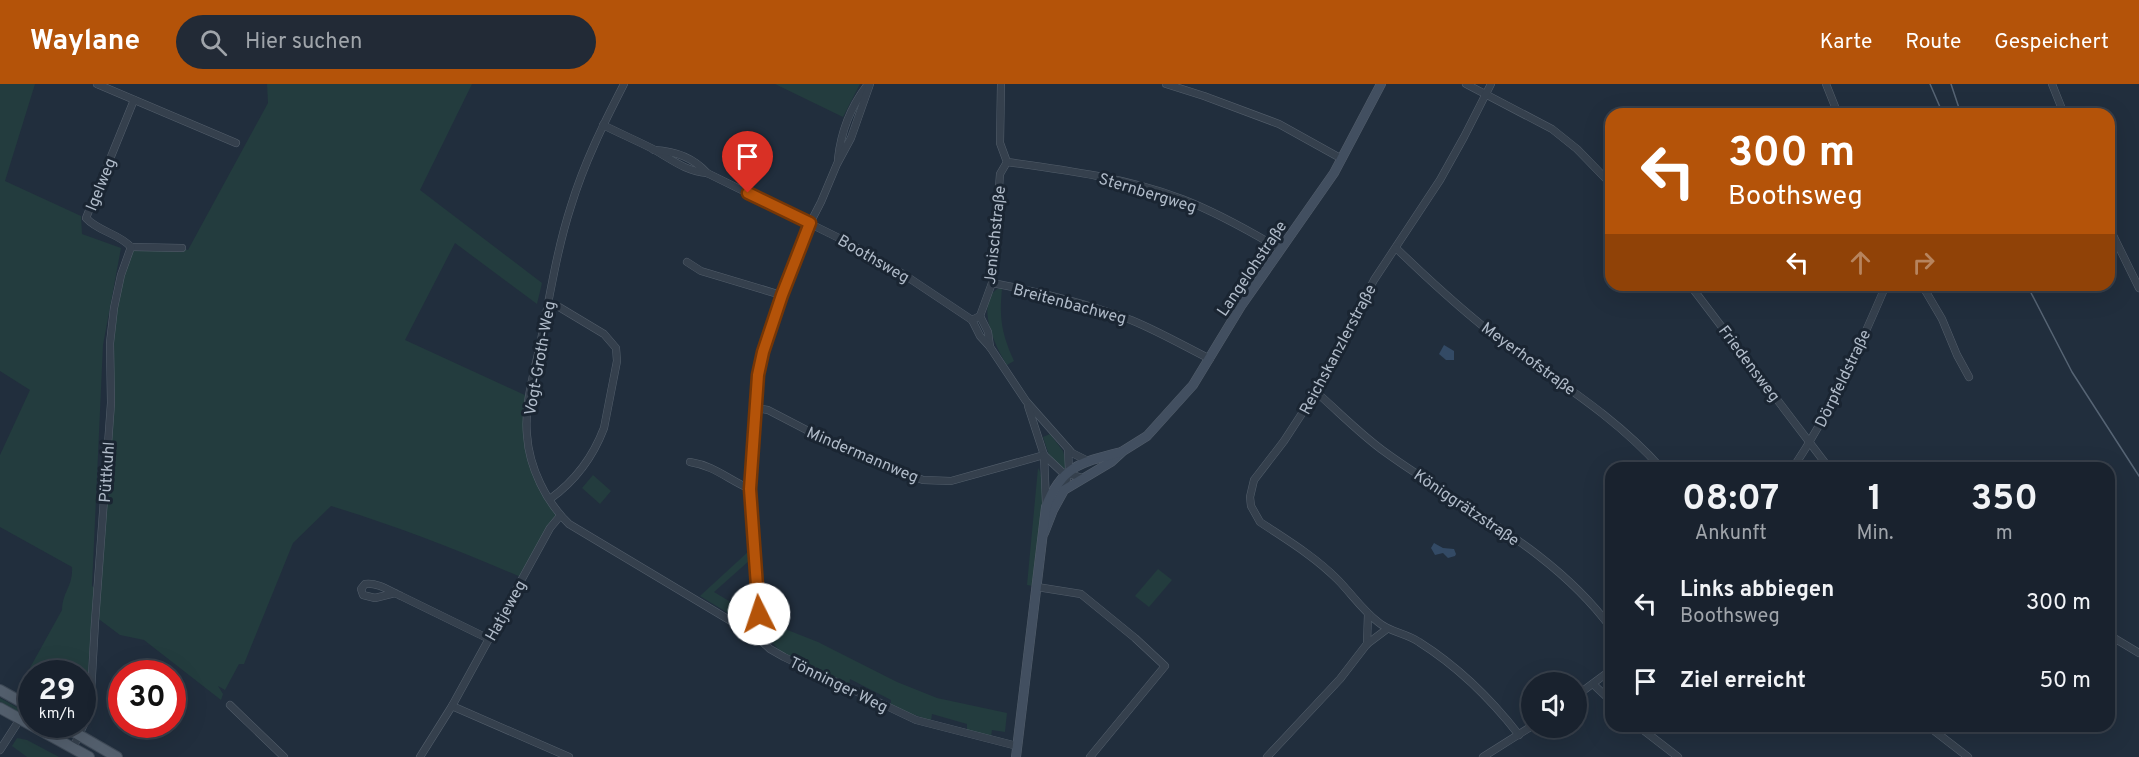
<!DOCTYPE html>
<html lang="de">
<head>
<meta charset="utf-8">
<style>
  :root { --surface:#19222e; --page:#222a36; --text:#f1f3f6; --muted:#9fa4aa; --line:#373f4a; --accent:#b45309 }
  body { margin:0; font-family:Overpass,sans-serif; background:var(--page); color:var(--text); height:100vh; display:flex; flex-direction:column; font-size:22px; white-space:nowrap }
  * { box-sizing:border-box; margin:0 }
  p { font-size:20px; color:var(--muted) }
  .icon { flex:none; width:33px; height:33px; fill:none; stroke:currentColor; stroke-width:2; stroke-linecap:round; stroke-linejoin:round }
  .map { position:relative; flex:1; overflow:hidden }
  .drawer { position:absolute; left:1605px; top:378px; width:510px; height:270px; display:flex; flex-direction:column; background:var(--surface); border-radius:18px; box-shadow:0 6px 24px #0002,0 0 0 2px var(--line) }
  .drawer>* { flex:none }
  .banner { position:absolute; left:1605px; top:24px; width:510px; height:183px; border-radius:18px; box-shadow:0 6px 24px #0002,0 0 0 2px var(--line); background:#b45309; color:#fff; overflow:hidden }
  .tools { position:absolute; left:1521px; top:588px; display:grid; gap:12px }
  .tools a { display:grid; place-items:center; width:66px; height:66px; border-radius:50%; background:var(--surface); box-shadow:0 6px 24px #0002,0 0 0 2px var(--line); font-size:30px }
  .speed { position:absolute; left:18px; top:576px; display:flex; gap:12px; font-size:30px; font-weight:700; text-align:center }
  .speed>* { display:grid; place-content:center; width:78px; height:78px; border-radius:50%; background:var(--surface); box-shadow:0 6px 24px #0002,0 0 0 2px var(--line); line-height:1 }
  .speed small { font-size:15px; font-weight:400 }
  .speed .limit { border:9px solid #d22; background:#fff; color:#111 }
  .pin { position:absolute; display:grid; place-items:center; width:51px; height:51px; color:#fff; margin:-62px -26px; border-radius:50% 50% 50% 0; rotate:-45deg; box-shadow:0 0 6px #0007 }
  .pin .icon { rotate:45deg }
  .me { position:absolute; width:66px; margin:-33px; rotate:356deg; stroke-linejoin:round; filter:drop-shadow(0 0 4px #0008) }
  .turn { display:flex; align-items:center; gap:21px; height:126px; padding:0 24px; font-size:27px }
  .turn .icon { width:78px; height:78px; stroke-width:2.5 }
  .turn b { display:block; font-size:42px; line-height:51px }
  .lanes { display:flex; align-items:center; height:57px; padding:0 24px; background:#0003; justify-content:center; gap:30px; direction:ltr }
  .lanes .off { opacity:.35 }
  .eta { display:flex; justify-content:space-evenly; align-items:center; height:102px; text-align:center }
  .eta b { font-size:36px; font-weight:700; line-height:42px }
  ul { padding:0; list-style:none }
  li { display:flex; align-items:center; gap:18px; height:78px; padding:0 24px }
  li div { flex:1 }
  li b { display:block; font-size:22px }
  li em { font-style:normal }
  header { display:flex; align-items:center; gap:36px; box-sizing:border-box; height:84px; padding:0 30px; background:var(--accent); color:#fff }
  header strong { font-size:28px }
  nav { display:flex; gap:33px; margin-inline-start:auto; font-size:21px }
  .search { width:420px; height:54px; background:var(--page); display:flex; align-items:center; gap:15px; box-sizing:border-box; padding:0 21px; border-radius:33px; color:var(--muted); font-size:22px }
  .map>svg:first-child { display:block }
  .green { fill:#233c3e }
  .water { fill:#334a65 }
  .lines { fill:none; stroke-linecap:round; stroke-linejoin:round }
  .street-casing { stroke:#535e6b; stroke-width:8 }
  .secondary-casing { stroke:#535e6b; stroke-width:10 }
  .primary-casing { stroke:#3e4956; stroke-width:12 }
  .street { stroke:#35404d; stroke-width:7 }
  .secondary { stroke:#424f60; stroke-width:9 }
  .primary { stroke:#535f6d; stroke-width:10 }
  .tram { stroke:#566474; stroke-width:1.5 }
  .route-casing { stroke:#753606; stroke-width:15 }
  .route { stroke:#b45309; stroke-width:10 }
  .labels { text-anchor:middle; stroke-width:6; stroke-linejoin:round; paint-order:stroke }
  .street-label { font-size:16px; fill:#b0bbc9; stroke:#1a2532 }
</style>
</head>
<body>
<header>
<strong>Waylane</strong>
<div class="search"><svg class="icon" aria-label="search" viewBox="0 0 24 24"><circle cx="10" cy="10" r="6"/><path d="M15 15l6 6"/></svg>Hier suchen</div>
<nav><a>Karte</a><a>Route</a><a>Gespeichert</a></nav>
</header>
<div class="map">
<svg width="2139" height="673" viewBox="0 0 2139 673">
  <rect width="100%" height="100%" fill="#212e3d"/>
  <g class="green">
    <path d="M 0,0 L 35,0 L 5,97 L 81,132 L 82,150 L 121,164 L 103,261 L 92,502 L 97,506 L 111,319 L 111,245 L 131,163 L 182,164 L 188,166 L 268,19 L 267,0 L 472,0 L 420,106 L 542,199 L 537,220 L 455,159 L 405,256 L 529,313 L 526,350 L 532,379 L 560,432 L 523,494 C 460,467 397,442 331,422 L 293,459 L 244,580 L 239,580 L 225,606 L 218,602 L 223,610 L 221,616 L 144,556 L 120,551 L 92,530 L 85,629 L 83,631 L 82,590 L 32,590 L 31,608 L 21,600 L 62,526 C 63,506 73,503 72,483 L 0,443 L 0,371 L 30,306 L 0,287 Z"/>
    <path d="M 775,0 L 860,0 L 843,33 Z"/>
    <path d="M 997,205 L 1002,205 C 999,235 1002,250 1014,277 L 1007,281 C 996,264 975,221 997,205 Z"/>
    <path d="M 1050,350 L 1063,367 L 1067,382 L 1065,385 L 1062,385 L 1050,374 L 1043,353 Z"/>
    <path d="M 1038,384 C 1050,401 1036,478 1033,502 L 1027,501 Z"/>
    <path d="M 593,391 L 611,407 L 600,420 L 582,404 Z"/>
    <path d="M 749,467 L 750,476 L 714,508 L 754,532 L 745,538 L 741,537 L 700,512 Z"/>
    <path d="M 1158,485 L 1172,496 L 1149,523 L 1135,512 Z"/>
    <path d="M 767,538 L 818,558 L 897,598 L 937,614 L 1007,629 L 1005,648 L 992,646 L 991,652 L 967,647 L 967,640 L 932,630 L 931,637 L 891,622 L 891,616 L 850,595 L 849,602 L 780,567 L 769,555 Z"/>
    <path d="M 0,614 L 31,631 L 31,636 L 0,619 Z"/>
    <path d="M 17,654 L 27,656 L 59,673 L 27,673 L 12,662 Z"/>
  </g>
  <g class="water">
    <path d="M 1444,261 L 1454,267 L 1454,276 L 1446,276 L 1439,270 Z"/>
    <path d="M 1434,459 L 1443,464 L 1454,465 L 1456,470 L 1455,472 L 1448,474 L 1443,469 L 1435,471 L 1431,464 Z"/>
  </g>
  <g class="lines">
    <defs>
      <g id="street">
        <path d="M 97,0 L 236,59"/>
        <path d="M 624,0 C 604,39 584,79 571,122 C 557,165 550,211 541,256 C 535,286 524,319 527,351 C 529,383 546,418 569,440 L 756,552 L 770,565 L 784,573 L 916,636 L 1017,662"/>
        <path d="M 1166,0 L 1204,12 L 1279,40 L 1342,75"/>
        <path d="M 1466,0 L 1552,45 L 1577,65 L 1611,100"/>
        <path d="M 1491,0 L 1464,53 L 1440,96 L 1374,196 L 1316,308 L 1284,357 L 1254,396 L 1250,413 L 1251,422 L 1260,438 C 1287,456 1314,472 1337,495 C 1351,509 1362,526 1378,538 C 1389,548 1406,549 1419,558 C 1457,582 1491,615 1519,651"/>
        <path d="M 1826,0 L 1838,30"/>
        <path d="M 2052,0 L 2064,30"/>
        <path d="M 603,41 C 619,49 635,56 651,64 C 670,74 684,87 707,89 L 843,156 L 903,190 L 972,236"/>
        <path d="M 654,66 C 674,67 693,73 707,89"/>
        <path d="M 838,75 C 841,47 851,22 868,0"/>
        <path d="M 1007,78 C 1066,86 1126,94 1182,115 C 1216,128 1248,146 1280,165"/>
        <path d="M 2109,143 L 2139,204"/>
        <path d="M 131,163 C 118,149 99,148 86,134 L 134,16"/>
        <path d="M 131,163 L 182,164"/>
        <path d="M 1396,164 C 1430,197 1465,229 1503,258 C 1558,298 1616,333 1661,384"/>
        <path d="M 687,178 L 701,187 L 781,211"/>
        <path d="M 992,199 C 1040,208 1086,219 1131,236 C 1158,247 1184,262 1210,275"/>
        <path d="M 1690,201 L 1829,384"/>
        <path d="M 1922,201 L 1942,235 L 1957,271 L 1969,293"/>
        <path d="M 548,220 L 559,223 L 604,250 L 616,264 L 617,277 L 604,344 C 593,373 575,397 550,415"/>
        <path d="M 980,232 L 988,248 L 990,263"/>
        <path d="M 972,236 L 980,232 L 992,199 L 1000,90 L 1007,78 L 1000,59 L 1001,0"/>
        <path d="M 972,236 L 980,252 L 990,263 L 1026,317 L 1072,369 L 1088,377"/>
        <path d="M 1316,308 C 1339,328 1360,350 1385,368 C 1462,424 1553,465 1611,544"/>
        <path d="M 1028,322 L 1044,371 L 1046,419"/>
        <path d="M 756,324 L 768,326 L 847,367 L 923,396 L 951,397 L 1044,371"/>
        <path d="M 1044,371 L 1062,388 L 1083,394"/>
        <path d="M 690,378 C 715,382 727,395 750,405"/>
        <path d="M 1793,384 C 1831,327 1859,264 1886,201"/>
        <path d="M 1064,406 L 1069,386 L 1068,365"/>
        <path d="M 1037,503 L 1081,510 L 1135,554 L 1165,582 L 1090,673"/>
        <path d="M 395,509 L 375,514 L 363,511 L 361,505 L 365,500 C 377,498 390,507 401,512 L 489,555"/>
        <path d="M 2109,551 L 2139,569"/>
        <path d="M 756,552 L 759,530 L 750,405 L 759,280 L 803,153 L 821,118 L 837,80 L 851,54 L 870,0"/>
        <path d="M 1367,560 L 1368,530"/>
        <path d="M 1593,600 L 1611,617"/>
        <path d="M 1576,612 L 1611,586"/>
        <path d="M 230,621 L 284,673"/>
        <path d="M 452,622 L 569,673"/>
        <path d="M 1638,642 L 1678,673"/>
        <path d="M 1928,642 L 1968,673"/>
        <path d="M 73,664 L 90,627 L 95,538 L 111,319 L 110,259 L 114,224 L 121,191 L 131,163"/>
        <path d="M 0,666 L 20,635"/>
        <path d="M 420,673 L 452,622 L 550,444 L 560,432"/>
        <path d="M 1267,673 L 1340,595 L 1367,560 L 1387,545"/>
        <path d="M 1483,673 L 1532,642"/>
      </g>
      <g id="secondary">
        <path d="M 1044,449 L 1053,426 L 1064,406 L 1111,378 L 1123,367 L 1147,352 L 1193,301 L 1241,222 L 1334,89 L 1381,0"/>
        <path d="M 1016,673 L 1046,423 C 1061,382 1082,378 1121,368"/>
      </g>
      <g id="primary">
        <path d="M 0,606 L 32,624"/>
        <path d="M 0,624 L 89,673"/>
        <path d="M 60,640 L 117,673"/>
      </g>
    </defs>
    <use href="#street" class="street-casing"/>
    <use href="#secondary" class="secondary-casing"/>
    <use href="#primary" class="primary-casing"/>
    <use href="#street" class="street"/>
    <use href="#secondary" class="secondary"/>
    <use href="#primary" class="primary"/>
    <g class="tram">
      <path d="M 1930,0 L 1943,30"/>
      <path d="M 1951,0 L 1961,30"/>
      <path d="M 2027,201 L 2072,288 L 2139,392"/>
    </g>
  </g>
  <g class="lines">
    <defs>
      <path id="route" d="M 748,109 L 810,139 L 782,211 L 763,268 L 758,291 L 750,405 L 759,530"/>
    </defs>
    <use href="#route" class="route-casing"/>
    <use href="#route" class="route"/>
  </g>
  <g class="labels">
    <g class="street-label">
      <text transform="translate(100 100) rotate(-68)" y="6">Igelweg</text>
      <text transform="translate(1148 108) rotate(17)" y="6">Sternbergweg</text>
      <text transform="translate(994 151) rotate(-84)" y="6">Jenischstraße</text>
      <text transform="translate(874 174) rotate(30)" y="6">Boothsweg</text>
      <text transform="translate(1251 184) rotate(-56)" y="6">Langelohstraße</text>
      <text transform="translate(1070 219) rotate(15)" y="6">Breitenbachweg</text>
      <text transform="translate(1337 265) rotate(-62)" y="6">Reichskanzlerstraße</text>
      <text transform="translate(539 274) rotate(-80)" y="6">Vogt-Groth-Weg</text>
      <text transform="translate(1529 274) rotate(36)" y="6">Meyerhofstraße</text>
      <text transform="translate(1750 279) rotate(53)" y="6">Friedensweg</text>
      <text transform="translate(1842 294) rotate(-64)" y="6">Dörpfeldstraße</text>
      <text transform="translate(863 370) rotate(23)" y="6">Mindermannweg</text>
      <text transform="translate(106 388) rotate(-86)" y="6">Püttkuhl</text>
      <text transform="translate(1467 423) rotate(34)" y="6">Königgrätzstraße</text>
      <text transform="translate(505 526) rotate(-61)" y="6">Hatjeweg</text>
      <text transform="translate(839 600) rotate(26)" y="6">Tönninger Weg</text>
    </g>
  </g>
</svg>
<div class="tools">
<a><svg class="icon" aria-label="sound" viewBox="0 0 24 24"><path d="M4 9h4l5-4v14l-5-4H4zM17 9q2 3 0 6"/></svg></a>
</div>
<div class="speed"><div>29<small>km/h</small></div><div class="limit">30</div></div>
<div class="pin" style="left:748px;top:109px;background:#d93025"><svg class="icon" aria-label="arrive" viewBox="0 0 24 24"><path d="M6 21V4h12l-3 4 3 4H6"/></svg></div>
<svg class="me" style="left:759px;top:530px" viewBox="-20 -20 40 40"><circle r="19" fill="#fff"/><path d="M0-13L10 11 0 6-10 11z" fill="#b45309"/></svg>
<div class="banner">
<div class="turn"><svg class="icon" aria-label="left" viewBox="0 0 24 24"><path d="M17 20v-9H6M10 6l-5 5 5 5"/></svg><div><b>300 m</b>Boothsweg</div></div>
<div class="lanes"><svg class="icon" aria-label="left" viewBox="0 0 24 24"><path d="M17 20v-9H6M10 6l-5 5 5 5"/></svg><svg class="icon off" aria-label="ahead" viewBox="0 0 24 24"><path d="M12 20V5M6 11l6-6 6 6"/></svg><svg class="icon off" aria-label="right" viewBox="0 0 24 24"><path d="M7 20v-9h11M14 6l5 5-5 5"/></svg></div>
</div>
<section class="drawer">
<div class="eta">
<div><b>08:07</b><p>Ankunft</p></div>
<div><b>1</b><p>Min.</p></div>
<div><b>350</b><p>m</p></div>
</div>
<ul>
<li><svg class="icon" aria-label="left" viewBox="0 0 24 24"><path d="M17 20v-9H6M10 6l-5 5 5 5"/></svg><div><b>Links abbiegen</b><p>Boothsweg</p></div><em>300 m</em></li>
<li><svg class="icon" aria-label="arrive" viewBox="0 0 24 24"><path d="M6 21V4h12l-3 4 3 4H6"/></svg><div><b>Ziel erreicht</b></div><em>50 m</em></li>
</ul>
</section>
</div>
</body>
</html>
